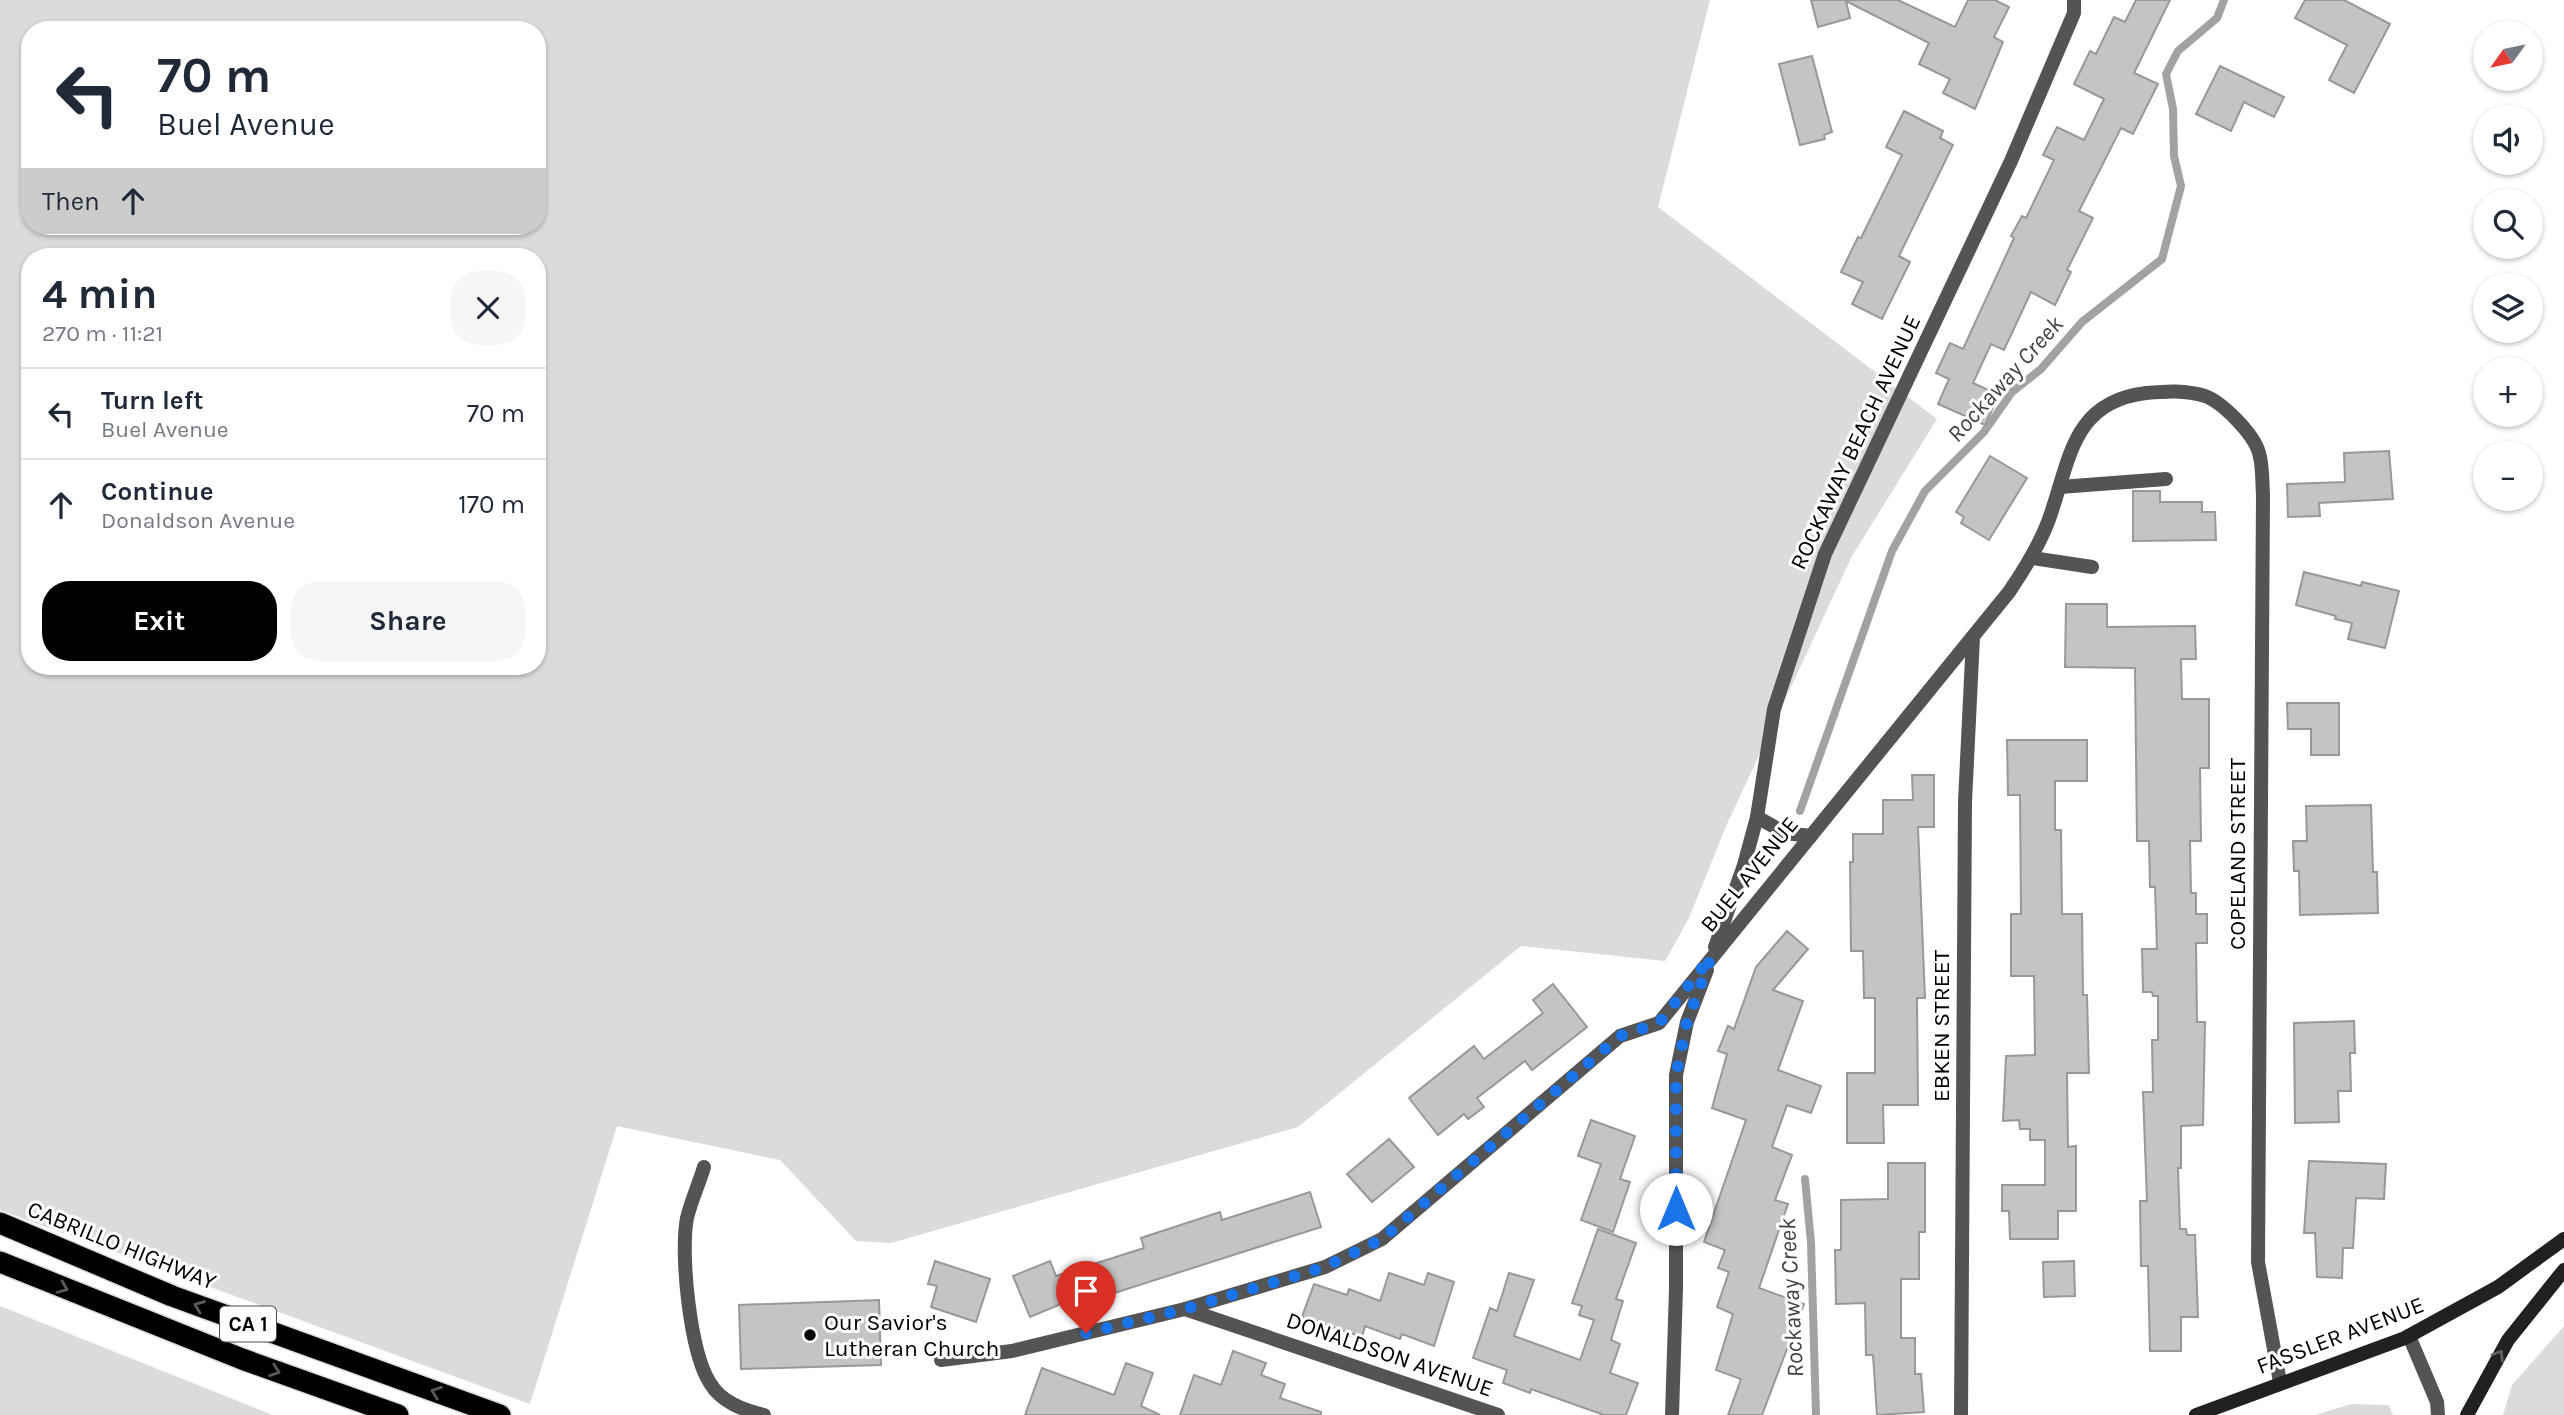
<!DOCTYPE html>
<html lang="en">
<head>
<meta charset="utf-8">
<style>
  :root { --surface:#fff; --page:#f6f6f7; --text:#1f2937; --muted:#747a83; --line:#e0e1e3; --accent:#000 }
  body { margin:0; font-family:Karla,sans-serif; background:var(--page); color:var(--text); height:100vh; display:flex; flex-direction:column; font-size:26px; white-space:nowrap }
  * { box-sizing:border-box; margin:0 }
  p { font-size:23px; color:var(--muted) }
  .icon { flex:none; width:38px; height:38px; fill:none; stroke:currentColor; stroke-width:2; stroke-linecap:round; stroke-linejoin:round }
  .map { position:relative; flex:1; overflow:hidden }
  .details { position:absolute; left:21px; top:248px; width:525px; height:427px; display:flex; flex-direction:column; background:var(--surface); border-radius:28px; box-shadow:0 2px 5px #0004 }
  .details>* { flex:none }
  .top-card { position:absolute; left:21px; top:21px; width:525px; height:214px; border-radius:28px; box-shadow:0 2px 5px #0004; background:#fff; color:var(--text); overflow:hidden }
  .needle { width:46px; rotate:237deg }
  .fabs { position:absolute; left:2473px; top:21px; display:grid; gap:14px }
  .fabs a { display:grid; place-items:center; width:70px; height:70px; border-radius:50%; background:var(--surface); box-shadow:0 2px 5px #0004; font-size:35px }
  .pin { position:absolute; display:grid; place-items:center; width:60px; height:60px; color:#fff; margin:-72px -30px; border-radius:50% 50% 50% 0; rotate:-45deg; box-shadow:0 0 7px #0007 }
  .pin .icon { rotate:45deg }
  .me { position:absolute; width:77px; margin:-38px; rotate:0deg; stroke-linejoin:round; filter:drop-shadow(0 0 5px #0008) }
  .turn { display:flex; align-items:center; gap:24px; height:147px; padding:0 21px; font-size:32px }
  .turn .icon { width:91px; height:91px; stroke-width:2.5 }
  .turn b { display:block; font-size:49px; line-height:60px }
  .then { display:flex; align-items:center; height:66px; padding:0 21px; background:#0003; gap:14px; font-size:26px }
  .round { display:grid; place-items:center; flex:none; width:74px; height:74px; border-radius:28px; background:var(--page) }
  .overview { display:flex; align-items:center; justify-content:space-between; height:119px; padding:0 21px }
  h1 { font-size:42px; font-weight:700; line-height:52px }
  .cta { display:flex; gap:14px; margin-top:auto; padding:14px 21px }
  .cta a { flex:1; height:80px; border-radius:28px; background:var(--accent); color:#fff; font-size:28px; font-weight:700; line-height:80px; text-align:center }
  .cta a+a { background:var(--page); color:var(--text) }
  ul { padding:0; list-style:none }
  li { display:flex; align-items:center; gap:21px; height:91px; padding:0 21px; border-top:2px solid var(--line) }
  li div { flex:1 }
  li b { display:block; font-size:26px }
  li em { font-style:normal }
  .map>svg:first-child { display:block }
  .green { fill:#dbdbdb; fill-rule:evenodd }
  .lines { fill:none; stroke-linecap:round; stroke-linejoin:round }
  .stream { stroke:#a2a2a2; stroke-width:8 }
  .building { fill:#c4c4c4; stroke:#989898; stroke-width:2 }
  .highway-casing { stroke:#dbdbdb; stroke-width:24 }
  .lane { stroke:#545454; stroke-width:14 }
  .street { stroke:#545454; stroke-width:14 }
  .secondary { stroke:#212121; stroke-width:14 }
  .highway { stroke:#000; stroke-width:21 }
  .oneway { stroke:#595959 }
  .oneway2 { stroke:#646464 }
  .route { stroke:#1a73e8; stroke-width:12; stroke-dasharray:0 21.6 }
  .poi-dot { fill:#000; stroke:#fff; stroke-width:2.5 }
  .labels { text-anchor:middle; stroke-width:6; stroke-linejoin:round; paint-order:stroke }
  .shield { fill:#fff; stroke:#4c4c4c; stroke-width:2 }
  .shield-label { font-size:21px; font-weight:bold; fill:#000 }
  .street-label { font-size:23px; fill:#000; stroke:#fff }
  .poi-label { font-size:23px; fill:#000; stroke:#fff; text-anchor:start }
  .water-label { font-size:24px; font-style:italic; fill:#434343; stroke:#fff }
</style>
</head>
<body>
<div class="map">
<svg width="2564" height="1415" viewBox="0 0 2564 1415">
  <rect width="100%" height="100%" fill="#fff"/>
  <g class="green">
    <path d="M 0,0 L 1710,0 L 1658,207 L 1937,419 L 1852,556 L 1727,824 L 1689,918 L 1665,961 L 1521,946 L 1298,1127 L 891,1243 L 856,1241 L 780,1160 L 617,1126 L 530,1404 L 0,1210 ZM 30,30 L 537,30 L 537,226 L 30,226 ZM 30,257 L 537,257 L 537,667 L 30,667 Z"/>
    <path d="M 0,1306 L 273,1415 L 0,1415 Z"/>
    <path d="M 2564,1326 L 2564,1415 L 2503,1415 L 2512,1385 Z"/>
    <path d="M 2351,1404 L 2389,1405 L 2393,1415 L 2315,1415 Z"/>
  </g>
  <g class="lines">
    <g class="stream">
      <path d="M 1800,811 L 1892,551 L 1925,491 L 1984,432 L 2012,392 L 2041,369 L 2082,322 L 2162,259 L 2181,186 L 2174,156 L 2173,109 L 2166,74 L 2178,51 L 2217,18 L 2224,0"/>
      <path d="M 1805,1179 L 1811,1243 L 1816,1415"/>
    </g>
  </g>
  <g class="building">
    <path d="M 1811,0 L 1898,0 L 1955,27 L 1968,0 L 1995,0 L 2009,7 L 1994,37 L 2003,42 L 1975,109 L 1943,93 L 1950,79 L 1919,64 L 1929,43 L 1846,1 L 1850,18 L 1818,27 Z"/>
    <path d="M 2136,0 L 2170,0 L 2134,73 L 2158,84 L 2133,134 L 2121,128 L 2079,211 L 2093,218 L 2067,270 L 2071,272 L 2055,305 L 2031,292 L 2004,350 L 1991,344 L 1973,383 L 1999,395 L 1985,425 L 1938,404 L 1949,379 L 1936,373 L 1950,343 L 1963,349 L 2014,238 L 2011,236 L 2022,216 L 2026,218 L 2054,160 L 2043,155 L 2057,127 L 2084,140 L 2104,99 L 2074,84 L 2090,51 L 2096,54 L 2114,17 L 2125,22 Z"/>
    <path d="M 2305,0 L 2344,0 L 2390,24 L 2354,93 L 2329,80 L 2347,45 L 2295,18 Z"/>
    <path d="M 1812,56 L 1832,132 L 1824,135 L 1825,139 L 1800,145 L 1779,64 Z"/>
    <path d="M 2220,66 L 2284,97 L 2274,117 L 2244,102 L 2231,131 L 2196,114 Z"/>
    <path d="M 1904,111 L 1943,131 L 1940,138 L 1953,145 L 1899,256 L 1910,262 L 1882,319 L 1852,304 L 1863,282 L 1841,272 L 1858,237 L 1861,238 L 1902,155 L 1886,147 Z"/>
    <path d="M 2389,451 L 2393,499 L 2319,503 L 2320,516 L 2288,517 L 2287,484 L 2345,482 L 2344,453 Z"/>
    <path d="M 1990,456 L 2027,478 L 1989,540 L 1961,523 L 1964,517 L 1956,512 Z"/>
    <path d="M 2133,491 L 2160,491 L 2160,502 L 2202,502 L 2202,512 L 2215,512 L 2216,540 L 2133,541 Z"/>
    <path d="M 2304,572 L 2361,586 L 2362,582 L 2399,591 L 2385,648 L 2348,639 L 2352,623 L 2335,619 L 2336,616 L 2296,605 Z"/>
    <path d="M 2066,604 L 2107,604 L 2107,627 L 2195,626 L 2196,659 L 2181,659 L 2182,699 L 2209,699 L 2209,768 L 2200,768 L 2201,841 L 2190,841 L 2191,893 L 2196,893 L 2196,914 L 2207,914 L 2207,943 L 2196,943 L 2197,1022 L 2205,1022 L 2203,1125 L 2181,1126 L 2181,1168 L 2178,1168 L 2180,1229 L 2186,1229 L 2187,1235 L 2195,1235 L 2198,1317 L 2181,1317 L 2181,1351 L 2150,1351 L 2148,1266 L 2141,1266 L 2140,1201 L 2147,1201 L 2143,1092 L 2153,1092 L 2152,1040 L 2158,1040 L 2158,996 L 2153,996 L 2152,992 L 2143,992 L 2142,949 L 2157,949 L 2155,887 L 2150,887 L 2149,841 L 2137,841 L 2135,668 L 2065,667 Z"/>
    <path d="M 2287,703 L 2339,703 L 2339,755 L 2311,755 L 2311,729 L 2288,729 Z"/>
    <path d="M 2007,740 L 2087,740 L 2087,781 L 2055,781 L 2055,830 L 2061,830 L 2062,914 L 2082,914 L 2083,995 L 2087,995 L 2089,1073 L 2067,1073 L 2068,1147 L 2076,1146 L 2076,1211 L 2058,1211 L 2058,1239 L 2010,1239 L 2009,1211 L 2002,1211 L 2002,1185 L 2045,1185 L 2045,1140 L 2030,1140 L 2030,1129 L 2020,1129 L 2019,1120 L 2003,1121 L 2006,1056 L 2035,1055 L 2034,976 L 2011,976 L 2011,914 L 2021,914 L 2020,795 L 2008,795 Z"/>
    <path d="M 1912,775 L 1934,775 L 1934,827 L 1918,827 L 1925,998 L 1917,998 L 1918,1105 L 1883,1105 L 1884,1143 L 1847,1143 L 1847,1073 L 1875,1073 L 1875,998 L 1864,998 L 1863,951 L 1851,951 L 1850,862 L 1853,862 L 1853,834 L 1883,834 L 1883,800 L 1913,800 Z"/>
    <path d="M 2371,805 L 2373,872 L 2377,872 L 2378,913 L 2300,915 L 2299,871 L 2294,871 L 2293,841 L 2307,841 L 2306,806 Z"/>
    <path d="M 1787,931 L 1808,949 L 1773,990 L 1803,1001 L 1778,1070 L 1821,1086 L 1811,1113 L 1787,1105 L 1772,1147 L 1792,1155 L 1775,1200 L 1788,1204 L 1759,1288 L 1804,1304 L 1762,1415 L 1728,1415 L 1741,1379 L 1716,1370 L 1733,1314 L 1717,1307 L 1729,1272 L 1718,1268 L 1725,1250 L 1704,1242 L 1746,1120 L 1712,1108 L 1727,1054 L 1718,1051 L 1728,1026 L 1734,1029 L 1756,967 Z"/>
    <path d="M 1553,984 L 1587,1027 L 1532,1070 L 1525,1061 L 1477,1098 L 1484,1107 L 1468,1119 L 1464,1114 L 1438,1135 L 1409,1098 L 1474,1046 L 1484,1059 L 1543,1013 L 1533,1000 Z"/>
    <path d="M 2354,1021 L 2355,1053 L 2350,1053 L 2351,1091 L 2338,1091 L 2339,1122 L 2295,1123 L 2294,1023 Z"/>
    <path d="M 1591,1120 L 1635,1136 L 1620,1179 L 1630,1182 L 1613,1232 L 1581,1220 L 1601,1164 L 1578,1156 Z"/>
    <path d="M 1389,1139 L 1414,1167 L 1372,1202 L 1347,1174 Z"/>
    <path d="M 2309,1161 L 2386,1164 L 2384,1199 L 2356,1198 L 2353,1248 L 2343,1248 L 2342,1278 L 2317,1277 L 2315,1233 L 2304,1233 Z"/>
    <path d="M 1888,1163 L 1925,1163 L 1925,1232 L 1919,1232 L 1919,1279 L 1901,1279 L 1901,1338 L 1915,1338 L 1915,1374 L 1921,1374 L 1924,1412 L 1877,1415 L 1873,1355 L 1866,1355 L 1865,1303 L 1836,1304 L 1835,1250 L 1841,1250 L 1841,1200 L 1888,1199 Z"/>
    <path d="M 1310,1192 L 1321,1227 L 1080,1304 L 1078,1297 L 1030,1317 L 1013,1276 L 1050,1261 L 1056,1276 L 1144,1248 L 1141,1238 L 1220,1212 L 1222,1220 Z"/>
    <path d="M 1598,1229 L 1636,1243 L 1616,1299 L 1623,1301 L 1611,1340 L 1620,1344 L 1610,1373 L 1638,1383 L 1626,1415 L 1604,1415 L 1531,1389 L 1530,1393 L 1503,1383 L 1507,1370 L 1473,1358 L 1490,1308 L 1497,1311 L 1509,1273 L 1534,1280 L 1514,1336 L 1580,1360 L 1594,1320 L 1579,1315 L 1582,1306 L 1572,1303 Z"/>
    <path d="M 935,1261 L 990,1279 L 976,1322 L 931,1307 L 937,1286 L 928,1284 Z"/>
    <path d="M 2074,1261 L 2075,1296 L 2044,1297 L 2043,1262 Z"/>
    <path d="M 1389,1273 L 1424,1285 L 1428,1273 L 1454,1282 L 1434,1346 L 1402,1334 L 1400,1339 L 1365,1326 L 1362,1337 L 1302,1317 L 1314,1284 L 1347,1295 L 1349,1289 L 1380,1301 Z"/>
    <path d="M 879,1300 L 881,1365 L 741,1369 L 739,1305 Z"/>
    <path d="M 1233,1351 L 1266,1363 L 1261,1375 L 1285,1384 L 1280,1398 L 1321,1412 L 1321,1415 L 1180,1415 L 1194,1375 L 1221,1385 Z"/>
    <path d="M 1126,1363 L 1153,1373 L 1141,1406 L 1160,1415 L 1025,1415 L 1042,1368 L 1114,1395 Z"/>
  </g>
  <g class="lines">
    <defs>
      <g id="highway">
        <path d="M 0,1223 L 172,1296 L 500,1415"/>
        <path d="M 0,1262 L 242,1359 L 398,1415"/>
      </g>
    </defs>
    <use href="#highway" class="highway-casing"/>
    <g class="lane">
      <path d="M 2060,487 L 2166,479"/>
      <path d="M 2032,558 L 2092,567"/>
      <path d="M 704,1167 C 699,1184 691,1201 687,1218 C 680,1254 690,1352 710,1383 C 721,1402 743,1410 764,1415"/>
    </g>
    <g class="street">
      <path d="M 1757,817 L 1785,833 L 1811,836"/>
      <path d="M 1715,947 L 1744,865 L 1757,817 L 1774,709 L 1825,554 L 2011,161 L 2074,13 L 2074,0"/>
      <path d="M 1185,1309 L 1498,1415"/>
      <path d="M 2409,1336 L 2437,1402 L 2438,1415"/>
      <path d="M 941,1360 L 1012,1351 L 1185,1309 L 1325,1267 L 1382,1239 L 1620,1036 L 1659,1023 L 2009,592 C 2024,570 2038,548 2048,522 C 2070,463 2070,402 2146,393 C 2167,391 2185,390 2205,396 C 2222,402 2254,434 2259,453 C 2263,466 2262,482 2263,495 L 2258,1262 L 2280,1382"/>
      <path d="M 1672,1415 L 1676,1289 L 1676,1075 L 1687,1022 L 1707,970"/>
      <path d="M 1961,1415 L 1965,802 L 1973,637"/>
    </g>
    <g class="secondary">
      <path d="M 2196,1415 L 2405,1338 L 2498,1287 L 2564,1239"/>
      <path d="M 2467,1415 L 2508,1340 L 2564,1270"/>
    </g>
    <use href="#highway" class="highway"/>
  </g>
  <defs><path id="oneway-chevron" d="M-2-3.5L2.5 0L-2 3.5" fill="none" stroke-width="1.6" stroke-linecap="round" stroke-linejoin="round" transform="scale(1.75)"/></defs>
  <g class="oneway">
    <use href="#oneway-chevron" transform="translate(63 1288) rotate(23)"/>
    <use href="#oneway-chevron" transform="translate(199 1306) rotate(-159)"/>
    <use href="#oneway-chevron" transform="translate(275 1371) rotate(20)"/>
    <use href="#oneway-chevron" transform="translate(436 1392) rotate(-160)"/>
  </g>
  <use class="oneway2" href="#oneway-chevron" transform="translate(2499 1355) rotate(-58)"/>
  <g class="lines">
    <path class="route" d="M 1086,1333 L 1185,1309 L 1325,1267 L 1382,1239 L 1620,1036 L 1659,1023 L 1711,957 L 1687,1022 L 1676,1075 L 1676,1209"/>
  </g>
  <circle class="poi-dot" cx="810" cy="1335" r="7"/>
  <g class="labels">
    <rect class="shield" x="220" y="1306.5" width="56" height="35" rx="5"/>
    <g class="shield-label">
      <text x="248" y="1331">CA 1</text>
    </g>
    <g class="street-label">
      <text transform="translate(1855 442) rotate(-65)" y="8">ROCKAWAY BEACH AVENUE</text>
      <text transform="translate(2237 854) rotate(-90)" y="8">COPELAND STREET</text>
      <text transform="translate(1749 874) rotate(-51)" y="8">BUEL AVENUE</text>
      <text transform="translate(1941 1026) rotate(-90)" y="8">EBKEN STREET</text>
      <text transform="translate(122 1245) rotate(22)" y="8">CABRILLO HIGHWAY</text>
      <text transform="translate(2340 1335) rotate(-21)" y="8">FASSLER AVENUE</text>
      <text transform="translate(1390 1354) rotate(19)" y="8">DONALDSON AVENUE</text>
    </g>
    <g class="poi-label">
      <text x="824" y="1330">Our Savior's<tspan x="824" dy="26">Lutheran Church</tspan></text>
    </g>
    <g class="water-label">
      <text transform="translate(2005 379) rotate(-48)" y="8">Rockaway Creek</text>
      <text transform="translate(1791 1298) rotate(-93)" y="8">Rockaway Creek</text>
    </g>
  </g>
</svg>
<div class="fabs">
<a><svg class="needle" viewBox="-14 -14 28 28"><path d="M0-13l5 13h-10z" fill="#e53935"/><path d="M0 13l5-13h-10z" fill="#747a83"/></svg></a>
<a><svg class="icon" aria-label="sound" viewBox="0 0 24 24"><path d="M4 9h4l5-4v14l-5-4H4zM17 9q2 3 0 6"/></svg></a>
<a><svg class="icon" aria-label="search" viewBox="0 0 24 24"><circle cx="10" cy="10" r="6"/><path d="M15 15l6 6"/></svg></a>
<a><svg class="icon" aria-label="layers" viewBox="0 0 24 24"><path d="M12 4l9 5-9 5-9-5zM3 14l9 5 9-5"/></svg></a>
<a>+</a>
<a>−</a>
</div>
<div class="pin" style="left:1086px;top:1333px;background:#d93025"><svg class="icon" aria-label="arrive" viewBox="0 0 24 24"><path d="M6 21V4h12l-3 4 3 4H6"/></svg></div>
<svg class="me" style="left:1676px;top:1209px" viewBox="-20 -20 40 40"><circle r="19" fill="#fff"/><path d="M0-13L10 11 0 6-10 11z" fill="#1a73e8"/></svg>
<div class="top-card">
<div class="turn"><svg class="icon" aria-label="left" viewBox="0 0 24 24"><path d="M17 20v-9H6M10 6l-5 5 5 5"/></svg><div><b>70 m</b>Buel Avenue</div></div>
<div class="then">Then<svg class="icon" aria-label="ahead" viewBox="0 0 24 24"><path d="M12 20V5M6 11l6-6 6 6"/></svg></div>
</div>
<section class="details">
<div class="overview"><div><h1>4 min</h1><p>270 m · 11:21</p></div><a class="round"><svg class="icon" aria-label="close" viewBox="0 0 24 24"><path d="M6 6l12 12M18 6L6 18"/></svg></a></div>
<ul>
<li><svg class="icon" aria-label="left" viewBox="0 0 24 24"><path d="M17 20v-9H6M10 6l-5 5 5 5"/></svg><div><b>Turn left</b><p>Buel Avenue</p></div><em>70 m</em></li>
<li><svg class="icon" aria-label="ahead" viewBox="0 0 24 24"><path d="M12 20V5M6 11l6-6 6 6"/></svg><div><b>Continue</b><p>Donaldson Avenue</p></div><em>170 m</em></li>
</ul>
<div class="cta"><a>Exit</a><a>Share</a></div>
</section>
</div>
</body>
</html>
